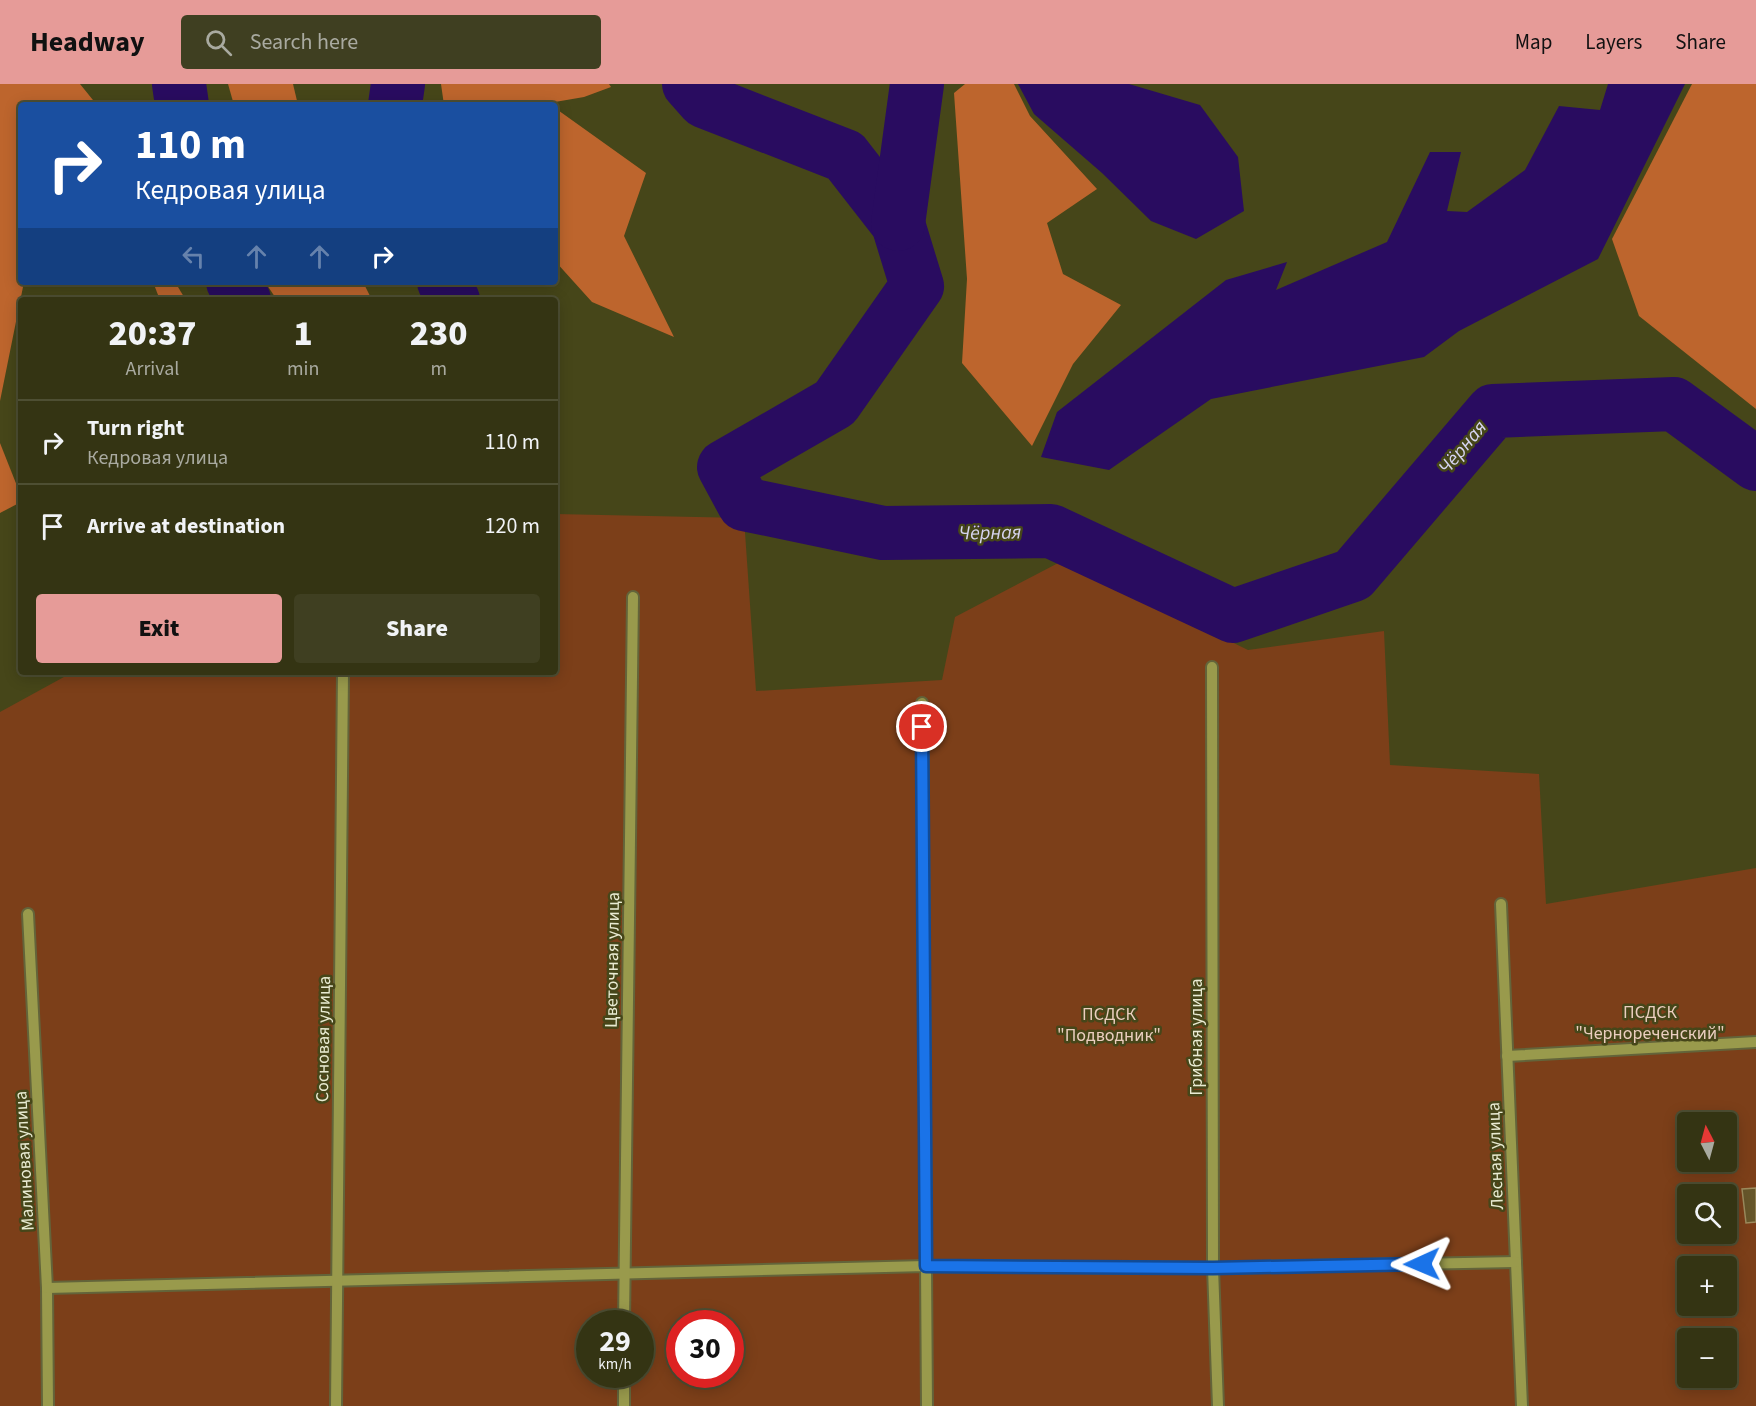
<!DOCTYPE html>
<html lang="en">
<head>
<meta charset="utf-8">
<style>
  :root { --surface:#343413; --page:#3f3f21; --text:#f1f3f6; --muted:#a9aaa0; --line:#4e4f33; --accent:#e69b98 }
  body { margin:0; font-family:"Source Sans 3",sans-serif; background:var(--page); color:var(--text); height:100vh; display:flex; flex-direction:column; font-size:22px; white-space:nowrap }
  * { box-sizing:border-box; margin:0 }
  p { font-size:20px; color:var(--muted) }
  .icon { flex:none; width:33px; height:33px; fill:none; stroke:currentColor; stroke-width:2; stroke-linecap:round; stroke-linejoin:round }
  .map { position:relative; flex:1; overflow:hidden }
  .drawer { position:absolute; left:18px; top:213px; width:540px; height:378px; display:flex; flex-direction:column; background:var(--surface); border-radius:6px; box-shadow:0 3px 15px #0003,0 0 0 2px var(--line) }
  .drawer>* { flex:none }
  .top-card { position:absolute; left:18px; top:18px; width:540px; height:183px; border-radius:6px; box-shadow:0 3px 15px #0003,0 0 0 2px var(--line); background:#1a4fa0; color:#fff; overflow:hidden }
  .needle { width:39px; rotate:354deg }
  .controls { position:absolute; left:1677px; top:1028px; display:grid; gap:12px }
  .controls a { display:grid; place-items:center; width:60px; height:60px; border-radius:6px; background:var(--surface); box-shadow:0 3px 15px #0003,0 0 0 2px var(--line); font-size:30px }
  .speed { position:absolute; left:576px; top:1226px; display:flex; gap:12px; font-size:30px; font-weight:700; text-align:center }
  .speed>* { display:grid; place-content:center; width:78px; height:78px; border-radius:50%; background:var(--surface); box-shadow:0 3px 15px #0003,0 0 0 2px var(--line); line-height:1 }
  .speed small { font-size:15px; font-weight:400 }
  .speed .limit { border:9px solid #d22; background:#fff; color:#111 }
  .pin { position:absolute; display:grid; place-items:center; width:51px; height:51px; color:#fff; margin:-26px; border:3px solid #fff; border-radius:50%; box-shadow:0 2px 6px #0007 }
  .me { position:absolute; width:66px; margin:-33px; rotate:269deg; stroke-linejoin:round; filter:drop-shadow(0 0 4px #0008) }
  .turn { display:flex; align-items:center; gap:21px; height:126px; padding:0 18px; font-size:27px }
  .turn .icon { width:78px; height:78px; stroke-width:2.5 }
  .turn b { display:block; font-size:42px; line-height:51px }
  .lanes { display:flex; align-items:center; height:57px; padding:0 18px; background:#0003; justify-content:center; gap:30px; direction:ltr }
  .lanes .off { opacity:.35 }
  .eta { display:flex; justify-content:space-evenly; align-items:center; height:102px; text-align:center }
  .eta b { font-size:36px; font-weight:800; line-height:42px }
  .action { display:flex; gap:12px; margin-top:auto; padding:12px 18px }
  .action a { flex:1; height:69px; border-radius:6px; background:var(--accent); color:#111; font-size:24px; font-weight:800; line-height:69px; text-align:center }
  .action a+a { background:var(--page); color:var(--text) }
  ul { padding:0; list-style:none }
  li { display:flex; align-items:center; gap:18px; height:84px; padding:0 18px; border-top:2px solid var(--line) }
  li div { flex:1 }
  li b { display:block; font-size:22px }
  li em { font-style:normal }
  header { display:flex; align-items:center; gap:36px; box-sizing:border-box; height:84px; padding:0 30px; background:var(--accent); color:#111 }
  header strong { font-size:28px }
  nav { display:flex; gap:33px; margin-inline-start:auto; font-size:21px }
  .search { width:420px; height:54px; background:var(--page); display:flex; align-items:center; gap:15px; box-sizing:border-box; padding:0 21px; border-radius:6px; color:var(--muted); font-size:22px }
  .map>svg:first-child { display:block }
  .green { fill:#7c3f19; fill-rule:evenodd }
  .forest { fill:#bd652d }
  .water { fill:#290c60 }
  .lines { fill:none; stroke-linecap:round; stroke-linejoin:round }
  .river { stroke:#290c60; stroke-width:54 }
  .building { fill:#66562a; stroke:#9d8c5e; stroke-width:1.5 }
  .minor-casing { stroke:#63643a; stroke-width:14 }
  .minor { stroke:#999a4c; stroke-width:10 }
  .route-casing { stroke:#114b97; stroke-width:15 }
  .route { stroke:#1a73e8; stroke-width:10 }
  .labels { text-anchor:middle; stroke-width:5; stroke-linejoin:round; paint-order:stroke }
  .street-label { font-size:18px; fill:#e9ebd2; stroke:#464619 }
  .park-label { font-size:18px; fill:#ebcebf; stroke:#464619 }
  .water-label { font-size:20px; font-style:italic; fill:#d6d4f0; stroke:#464619 }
</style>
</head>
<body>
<header>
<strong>Headway</strong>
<div class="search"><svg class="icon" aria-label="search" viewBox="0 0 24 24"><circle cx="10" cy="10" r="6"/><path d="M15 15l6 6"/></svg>Search here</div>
<nav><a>Map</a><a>Layers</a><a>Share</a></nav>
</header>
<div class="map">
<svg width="1756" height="1322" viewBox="0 0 1756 1322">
  <rect width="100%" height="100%" fill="#464619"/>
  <path class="green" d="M 555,430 L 744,434 L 756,607 L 942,596 L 955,533 L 1064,476 L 1248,566 L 1384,547 L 1390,681 L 1539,690 L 1546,820 L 1756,784 L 1756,1322 L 0,1322 L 0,628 L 73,588 L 555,588 ZM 1688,1038 L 1726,1038 L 1726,1077 L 1688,1077 ZM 1688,1110 L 1726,1110 L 1726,1149 L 1688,1149 ZM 1688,1182 L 1726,1182 L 1726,1221 L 1688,1221 ZM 590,1239 L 640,1239 L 640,1290 L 590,1290 ZM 680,1239 L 730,1239 L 730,1290 L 680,1290 ZM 1688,1254 L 1726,1254 L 1726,1293 L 1688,1293 Z"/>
  <g class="forest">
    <path d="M 0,0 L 80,0 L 97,21 L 21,21 L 21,198 L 24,198 L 0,317 Z"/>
    <path d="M 228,0 L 293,0 L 298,21 L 234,21 Z"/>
    <path d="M 441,0 L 609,0 L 611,3 L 584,13 L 549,19 L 551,21 L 444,21 Z"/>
    <path d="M 965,0 L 1014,0 L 1030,32 L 1097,105 L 1047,139 L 1063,190 L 1121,221 L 1073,280 L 1032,362 L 962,279 L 967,195 L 954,9 Z"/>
    <path d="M 1692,0 L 1756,0 L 1756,325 L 1639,232 L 1612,155 Z"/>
    <path d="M 555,24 L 646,89 L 624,152 L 674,253 L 592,218 L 555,177 Z"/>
    <path d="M 153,198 L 175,198 L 184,213 L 184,216 L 160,216 Z"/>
    <path d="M 265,198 L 363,198 L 372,216 L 277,216 Z"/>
    <path d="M 0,359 L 21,412 L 21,418 L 0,429 Z"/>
  </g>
  <g class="water">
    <path d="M 1018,0 L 1129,0 L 1200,21 L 1238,73 L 1244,127 L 1196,155 L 1151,137 L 1102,89 L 1034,30 Z"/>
    <path d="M 1608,0 L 1685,0 L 1598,175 L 1459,247 L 1424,273 L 1211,315 L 1109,386 L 1041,373 L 1057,328 L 1226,196 L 1287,178 L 1276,206 L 1387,158 L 1430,68 L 1461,68 L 1447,127 L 1467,128 L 1525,86 L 1559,22 L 1600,26 Z"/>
  </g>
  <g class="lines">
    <g class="river">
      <path d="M 179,0 L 182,21"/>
      <path d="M 689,0 L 704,17 L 845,72 L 898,140 L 917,202 L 835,319 L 724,383 L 744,420 L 883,449 L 1051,447 L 1233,532 L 1353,491 L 1493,327 L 1674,320 L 1756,380"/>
      <path d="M 395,21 L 398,0"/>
      <path d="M 898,140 L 917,0"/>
      <path d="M 233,198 L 244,216"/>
      <path d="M 444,198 L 453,216"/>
    </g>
  </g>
  <path class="building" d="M 1756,1104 L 1756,1138 L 1746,1139 L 1742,1105 Z"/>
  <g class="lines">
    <defs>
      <g id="minor">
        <path d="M 1212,583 L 1213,1184 L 1218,1322"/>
        <path d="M 922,619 L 927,1322"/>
        <path d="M 1501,820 L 1522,1322"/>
        <path d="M 28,830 L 47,1204 L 48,1322"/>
        <path d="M 1507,972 L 1756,958"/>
        <path d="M 47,1204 L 926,1182 L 1213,1184 L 1516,1178"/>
        <path d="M 624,1239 L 633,513"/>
        <path d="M 624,1290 L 624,1322"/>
        <path d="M 336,1322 L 343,588"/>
      </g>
    </defs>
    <use href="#minor" class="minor-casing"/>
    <use href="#minor" class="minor"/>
  </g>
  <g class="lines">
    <defs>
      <path id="route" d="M 922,643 L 926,1182 L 1213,1184 L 1422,1180"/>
    </defs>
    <use href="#route" class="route-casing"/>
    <use href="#route" class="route"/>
  </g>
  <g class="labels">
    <g class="street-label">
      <text transform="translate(612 876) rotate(-89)" y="6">Цветочная улица</text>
      <text transform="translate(1196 953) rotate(-90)" y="6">Грибная улица</text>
      <text transform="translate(323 955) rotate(-89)" y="6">Сосновая улица</text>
      <text transform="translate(1495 1072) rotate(-92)" y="6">Лесная улица</text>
      <text transform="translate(24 1077) rotate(-93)" y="6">Малиновая улица</text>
    </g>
    <g class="park-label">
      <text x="1650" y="934">ПСДСК<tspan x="1650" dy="21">"Чернореченский"</tspan></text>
      <text x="1109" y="936">ПСДСК<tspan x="1109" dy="21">"Подводник"</tspan></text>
    </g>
    <g class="water-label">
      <text transform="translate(1462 363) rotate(-50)" y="7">Чёрная</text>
      <text transform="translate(990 448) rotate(-1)" y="7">Чёрная</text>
    </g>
  </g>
</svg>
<div class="controls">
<a><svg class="needle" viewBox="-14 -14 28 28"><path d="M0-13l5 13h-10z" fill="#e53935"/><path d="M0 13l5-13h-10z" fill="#a9aaa0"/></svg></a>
<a><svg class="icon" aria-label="search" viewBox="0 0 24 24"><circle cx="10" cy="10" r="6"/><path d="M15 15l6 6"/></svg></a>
<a>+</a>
<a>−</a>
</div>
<div class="speed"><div>29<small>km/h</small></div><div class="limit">30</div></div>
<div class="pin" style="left:922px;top:643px;background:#d93025"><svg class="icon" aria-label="arrive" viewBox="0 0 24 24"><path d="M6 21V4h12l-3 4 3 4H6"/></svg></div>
<svg class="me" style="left:1422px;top:1180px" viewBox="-20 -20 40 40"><path d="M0-17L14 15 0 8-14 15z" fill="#1a73e8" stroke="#fff" stroke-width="4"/></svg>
<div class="top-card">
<div class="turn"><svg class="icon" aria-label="right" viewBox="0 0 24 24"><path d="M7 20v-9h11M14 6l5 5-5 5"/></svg><div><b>110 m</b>Кедровая улица</div></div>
<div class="lanes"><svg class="icon off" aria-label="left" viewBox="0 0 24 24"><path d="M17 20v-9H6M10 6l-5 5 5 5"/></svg><svg class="icon off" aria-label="ahead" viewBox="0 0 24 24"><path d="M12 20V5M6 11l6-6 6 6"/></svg><svg class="icon off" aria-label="ahead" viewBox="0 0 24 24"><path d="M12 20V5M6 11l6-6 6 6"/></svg><svg class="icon" aria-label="right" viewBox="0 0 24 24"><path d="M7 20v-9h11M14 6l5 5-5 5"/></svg></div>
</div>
<section class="drawer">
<div class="eta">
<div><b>20:37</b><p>Arrival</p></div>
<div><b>1</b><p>min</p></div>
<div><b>230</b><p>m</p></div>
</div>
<ul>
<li><svg class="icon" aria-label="right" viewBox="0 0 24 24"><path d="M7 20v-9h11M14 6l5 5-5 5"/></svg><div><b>Turn right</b><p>Кедровая улица</p></div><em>110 m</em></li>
<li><svg class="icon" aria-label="arrive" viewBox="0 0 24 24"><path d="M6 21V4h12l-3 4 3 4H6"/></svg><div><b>Arrive at destination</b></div><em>120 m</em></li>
</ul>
<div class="action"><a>Exit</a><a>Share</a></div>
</section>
</div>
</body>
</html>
